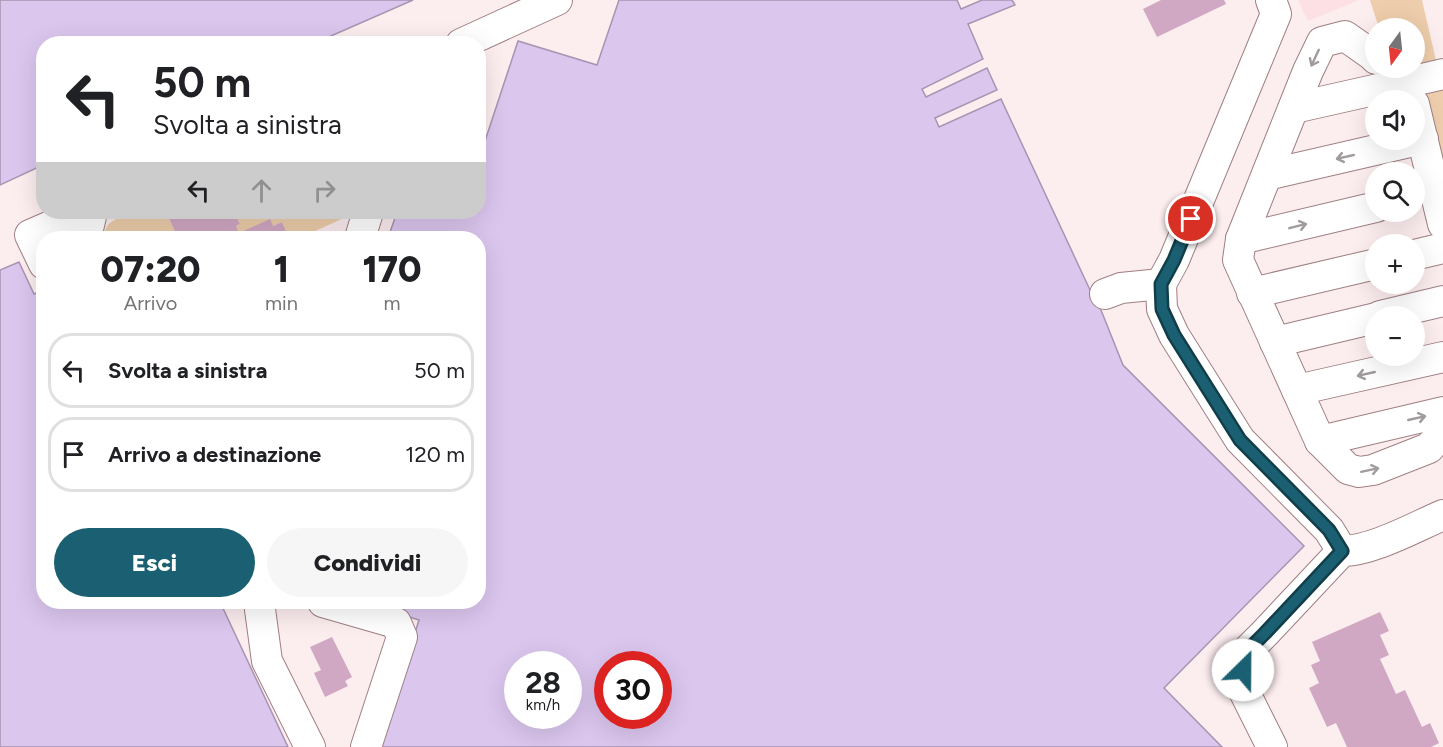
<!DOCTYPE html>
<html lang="it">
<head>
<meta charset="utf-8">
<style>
  :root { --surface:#fff; --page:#f6f6f6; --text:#202124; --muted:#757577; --line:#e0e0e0; --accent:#1b6072 }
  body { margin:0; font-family:Figtree,sans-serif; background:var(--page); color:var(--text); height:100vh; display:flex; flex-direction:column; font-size:22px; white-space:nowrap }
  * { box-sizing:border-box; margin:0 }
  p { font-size:20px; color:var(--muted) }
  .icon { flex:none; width:33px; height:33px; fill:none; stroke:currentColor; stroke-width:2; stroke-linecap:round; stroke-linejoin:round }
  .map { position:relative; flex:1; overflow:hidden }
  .side { position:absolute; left:36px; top:231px; width:450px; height:378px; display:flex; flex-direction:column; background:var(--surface); border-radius:24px; box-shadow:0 6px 24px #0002 }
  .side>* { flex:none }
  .banner { position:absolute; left:36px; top:36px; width:450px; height:183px; border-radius:24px; box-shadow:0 6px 24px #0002; background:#fff; color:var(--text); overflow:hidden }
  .needle { width:39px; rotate:195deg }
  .tools { position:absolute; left:1365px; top:18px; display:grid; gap:12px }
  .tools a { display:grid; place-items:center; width:60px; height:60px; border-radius:50%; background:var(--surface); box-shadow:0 6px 24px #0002; font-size:30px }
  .speed { position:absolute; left:504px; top:651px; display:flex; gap:12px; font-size:30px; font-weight:700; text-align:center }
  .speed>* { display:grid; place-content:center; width:78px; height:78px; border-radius:50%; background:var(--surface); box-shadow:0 6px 24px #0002; line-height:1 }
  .speed small { font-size:15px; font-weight:400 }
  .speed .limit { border:9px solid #d22; background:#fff; color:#111 }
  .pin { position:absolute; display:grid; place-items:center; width:51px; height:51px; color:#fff; margin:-26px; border:3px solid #fff; border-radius:50%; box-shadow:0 2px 6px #0007 }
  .me { position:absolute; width:66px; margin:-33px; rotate:23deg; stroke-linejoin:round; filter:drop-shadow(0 0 4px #0008) }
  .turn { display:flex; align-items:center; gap:21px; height:126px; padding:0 18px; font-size:27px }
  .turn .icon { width:78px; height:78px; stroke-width:2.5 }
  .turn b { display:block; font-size:42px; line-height:51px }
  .lanes { display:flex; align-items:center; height:57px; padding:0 18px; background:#0003; justify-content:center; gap:30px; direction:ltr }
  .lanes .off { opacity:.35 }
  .eta { display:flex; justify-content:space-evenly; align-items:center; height:102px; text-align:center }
  .eta b { font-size:36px; font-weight:800; line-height:42px }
  .action { display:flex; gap:12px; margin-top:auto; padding:12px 18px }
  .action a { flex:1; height:69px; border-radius:36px; background:var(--accent); color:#fff; font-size:24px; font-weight:800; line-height:69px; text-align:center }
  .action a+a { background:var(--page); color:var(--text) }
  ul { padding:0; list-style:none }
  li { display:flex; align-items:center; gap:18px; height:75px; margin:0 12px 9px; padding:0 6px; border:3px solid var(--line); border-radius:24px }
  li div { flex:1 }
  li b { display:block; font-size:22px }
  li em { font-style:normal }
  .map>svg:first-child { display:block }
  .built { fill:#fce0e4 }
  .green { fill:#edcdab }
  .water { fill:#dbc6ee; stroke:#a794b1; stroke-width:1.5; fill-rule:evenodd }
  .building { fill:#d1a8c3 }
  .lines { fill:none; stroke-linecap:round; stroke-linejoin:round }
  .minor-casing { stroke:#a07f83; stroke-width:32 }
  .minor { stroke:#fff; stroke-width:30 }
  .oneway { stroke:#a19b9c }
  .route-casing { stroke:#123e4a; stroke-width:15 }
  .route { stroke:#1b6072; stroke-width:10 }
</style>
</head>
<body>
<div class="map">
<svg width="1443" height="747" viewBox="0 0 1443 747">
  <rect width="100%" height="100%" fill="#fcedef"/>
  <path class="built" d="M 1298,0 L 1359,0 L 1308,21 Z"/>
  <g class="green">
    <path d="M 1370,0 L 1422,0 L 1437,65 L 1414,68 L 1414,28 L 1379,28 Z"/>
    <path d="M 1443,86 L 1443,185 L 1418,91 Z"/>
    <path d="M 134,212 L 166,212 L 178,238 L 105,238 C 102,221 121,217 134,212 Z"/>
    <path d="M 234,212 L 357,212 L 300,238 L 289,238 L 282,222 L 273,226 L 239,233 L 236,226 L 240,224 Z"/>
  </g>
  <g class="water">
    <path d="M 0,0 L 413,0 L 315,43 L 44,44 L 43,165 L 0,185 Z"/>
    <path d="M 619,0 L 957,0 L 961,9 L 982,0 L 1012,0 L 1015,5 L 968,24 L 983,59 L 922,89 L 926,97 L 987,68 L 997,90 L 935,118 L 939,127 L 1001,99 L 1090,290 L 1099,305 L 1123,365 L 1304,546 L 1164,688 L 1222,747 L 379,747 L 419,620 L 362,602 L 478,602 L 478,238 L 388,238 L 397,212 L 478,212 L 479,143 L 484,144 L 518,41 L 597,65 ZM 518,664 L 568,664 L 568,716 L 518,716 ZM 608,664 L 658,664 L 658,716 L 608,716 Z"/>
    <path d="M 19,262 L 34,294 L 43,290 L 44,602 L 220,602 L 288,747 L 0,747 L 0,270 Z"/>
  </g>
  <g class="building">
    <path d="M 1161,0 L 1224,0 L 1226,4 L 1157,37 L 1143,9 Z"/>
    <path d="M 166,212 L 234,212 L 240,224 L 236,226 L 239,233 L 270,219 L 273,226 L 282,222 L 289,238 L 178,238 Z"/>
    <path d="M 1380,612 L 1389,631 L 1380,635 L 1389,655 L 1380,659 L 1396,694 L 1405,690 L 1422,727 L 1430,723 L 1439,743 L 1431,747 L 1347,747 L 1336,723 L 1327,727 L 1309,688 L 1319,683 L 1311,665 L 1320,661 L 1312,642 Z"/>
    <path d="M 332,637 L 352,677 L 345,681 L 348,686 L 325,697 L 314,673 L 321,670 L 310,647 Z"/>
  </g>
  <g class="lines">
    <defs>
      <g id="minor">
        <path d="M 1271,0 L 1276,14 L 1174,260 L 1161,284 L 1162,309 L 1174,335 L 1240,440 L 1329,530 L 1342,551"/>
        <path d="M 461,44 L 557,0"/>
        <path d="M 1376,59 L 1372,55 L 1345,36 L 1322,42 L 1308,71 L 1241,239 L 1238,260 L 1320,441 L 1348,469 L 1359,472 L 1373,470 L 1429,448 L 1443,432"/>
        <path d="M 1409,82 L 1443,74"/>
        <path d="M 1414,104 L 1443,224"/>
        <path d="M 1294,108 L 1396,85"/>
        <path d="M 1267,175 L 1423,139"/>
        <path d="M 86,238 L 92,212"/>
        <path d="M 360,238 L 368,212"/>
        <path d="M 1241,239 L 1376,207"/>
        <path d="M 1414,255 L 1443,248"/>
        <path d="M 44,264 L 30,235 L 83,212"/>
        <path d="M 1252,293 L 1376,264"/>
        <path d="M 1105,294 L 1121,288 L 1161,284"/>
        <path d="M 1380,316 L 1443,301"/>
        <path d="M 1275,342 L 1376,318"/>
        <path d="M 1297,390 L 1443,357"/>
        <path d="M 1320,441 L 1443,412"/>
        <path d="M 259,602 L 267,661 L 310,747"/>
        <path d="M 323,602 L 396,623 L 402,637 L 366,747"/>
        <path d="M 1272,747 L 1242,687 L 1245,653 L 1265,633 L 1342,551 C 1372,551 1415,527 1443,515"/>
      </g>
    </defs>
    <use href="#minor" class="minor-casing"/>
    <use href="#minor" class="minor"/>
  </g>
  <defs><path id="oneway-shaft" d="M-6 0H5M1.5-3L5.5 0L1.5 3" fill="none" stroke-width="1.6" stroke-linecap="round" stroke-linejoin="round" transform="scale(1.5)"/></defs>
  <g class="oneway">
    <use href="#oneway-shaft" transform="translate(1315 58) rotate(115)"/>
    <use href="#oneway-shaft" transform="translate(1345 157) rotate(167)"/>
    <use href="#oneway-shaft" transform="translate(1298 226) rotate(-14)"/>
    <use href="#oneway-shaft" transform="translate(1366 374) rotate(167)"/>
    <use href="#oneway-shaft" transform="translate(1417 418) rotate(-13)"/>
    <use href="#oneway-shaft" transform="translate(1370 470) rotate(-12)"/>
  </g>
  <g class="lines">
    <defs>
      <path id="route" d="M 1191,219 L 1174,260 L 1161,284 L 1162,309 L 1174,335 L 1240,440 L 1329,530 L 1342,551 L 1265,633 L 1245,653 L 1243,670"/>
    </defs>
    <use href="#route" class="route-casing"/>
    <use href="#route" class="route"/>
  </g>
</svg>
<div class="tools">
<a><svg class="needle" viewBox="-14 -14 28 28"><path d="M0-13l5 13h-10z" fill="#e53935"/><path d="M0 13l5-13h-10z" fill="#757577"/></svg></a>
<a><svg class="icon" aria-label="sound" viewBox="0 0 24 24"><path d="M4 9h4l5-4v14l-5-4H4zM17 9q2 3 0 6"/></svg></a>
<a><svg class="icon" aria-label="search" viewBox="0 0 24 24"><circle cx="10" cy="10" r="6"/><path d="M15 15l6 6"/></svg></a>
<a>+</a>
<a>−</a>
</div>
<div class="speed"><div>28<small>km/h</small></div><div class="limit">30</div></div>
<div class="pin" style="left:1191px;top:219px;background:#d93025"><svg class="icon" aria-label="arrive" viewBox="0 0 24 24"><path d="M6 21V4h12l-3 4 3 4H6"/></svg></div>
<svg class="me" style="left:1243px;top:670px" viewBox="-20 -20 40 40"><circle r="19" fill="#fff"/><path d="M0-13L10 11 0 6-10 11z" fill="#1b6072"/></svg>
<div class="banner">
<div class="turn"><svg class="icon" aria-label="left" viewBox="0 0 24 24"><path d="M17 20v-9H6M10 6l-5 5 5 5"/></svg><div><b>50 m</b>Svolta a sinistra</div></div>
<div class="lanes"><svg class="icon" aria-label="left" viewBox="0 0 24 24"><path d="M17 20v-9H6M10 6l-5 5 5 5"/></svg><svg class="icon off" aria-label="ahead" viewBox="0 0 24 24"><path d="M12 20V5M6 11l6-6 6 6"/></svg><svg class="icon off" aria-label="right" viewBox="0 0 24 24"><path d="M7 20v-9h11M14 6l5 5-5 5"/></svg></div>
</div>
<section class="side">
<div class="eta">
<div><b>07:20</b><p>Arrivo</p></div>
<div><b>1</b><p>min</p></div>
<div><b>170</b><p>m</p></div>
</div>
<ul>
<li><svg class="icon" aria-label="left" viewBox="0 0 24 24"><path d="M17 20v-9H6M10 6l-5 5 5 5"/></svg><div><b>Svolta a sinistra</b></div><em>50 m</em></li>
<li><svg class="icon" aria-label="arrive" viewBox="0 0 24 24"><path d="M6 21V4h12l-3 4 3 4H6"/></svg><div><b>Arrivo a destinazione</b></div><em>120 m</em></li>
</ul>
<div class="action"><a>Esci</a><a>Condividi</a></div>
</section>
</div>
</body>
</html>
